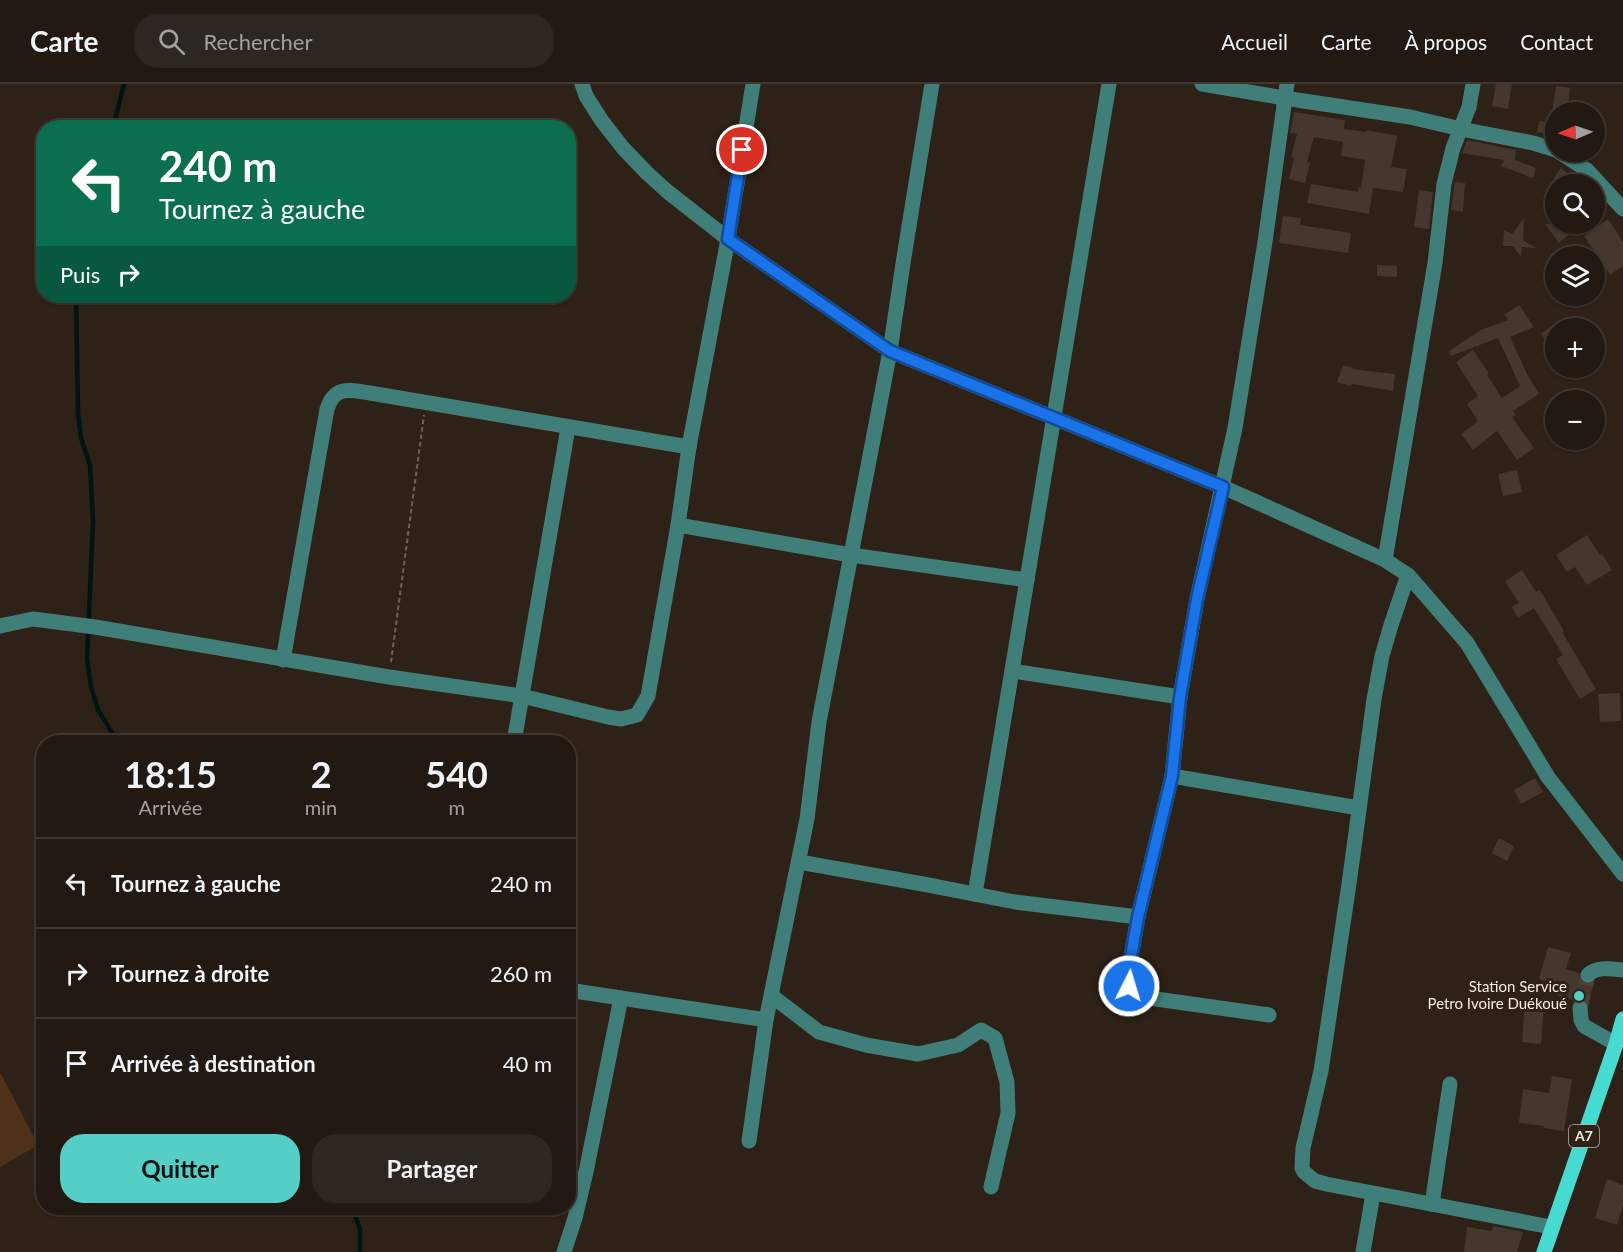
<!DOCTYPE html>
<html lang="fr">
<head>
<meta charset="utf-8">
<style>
  :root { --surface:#221912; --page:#2e2620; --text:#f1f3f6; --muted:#a2a09f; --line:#3f3832; --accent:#55cec5 }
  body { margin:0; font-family:Lato,sans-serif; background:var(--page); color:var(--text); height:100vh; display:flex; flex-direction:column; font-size:22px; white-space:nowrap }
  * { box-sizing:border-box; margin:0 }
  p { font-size:20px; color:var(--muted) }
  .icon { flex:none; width:33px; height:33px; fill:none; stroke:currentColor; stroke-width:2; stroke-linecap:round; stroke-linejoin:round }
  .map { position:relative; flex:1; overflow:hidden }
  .side { position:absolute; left:36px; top:651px; width:540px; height:480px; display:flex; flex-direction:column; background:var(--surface); border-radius:24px; box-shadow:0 2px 4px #0004,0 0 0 2px var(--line) }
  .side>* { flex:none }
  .guide { position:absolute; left:36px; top:36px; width:540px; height:183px; border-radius:24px; box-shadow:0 2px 4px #0004,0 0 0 2px var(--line); background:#0b6e4f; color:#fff; overflow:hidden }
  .needle { width:39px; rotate:268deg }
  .buttons { position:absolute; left:1545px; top:18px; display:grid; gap:12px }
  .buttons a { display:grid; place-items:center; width:60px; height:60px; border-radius:50%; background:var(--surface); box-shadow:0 2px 4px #0004,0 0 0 2px var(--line); font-size:30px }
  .pin { position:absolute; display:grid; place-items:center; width:51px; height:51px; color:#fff; margin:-26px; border:3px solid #fff; border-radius:50%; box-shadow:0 2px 6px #0007 }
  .me { position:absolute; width:66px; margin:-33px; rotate:5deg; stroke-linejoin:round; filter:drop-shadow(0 0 4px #0008) }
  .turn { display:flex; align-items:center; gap:21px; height:126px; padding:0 24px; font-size:27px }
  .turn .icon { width:78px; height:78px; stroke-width:2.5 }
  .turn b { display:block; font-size:42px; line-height:51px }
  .then { display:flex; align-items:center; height:57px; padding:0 24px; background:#0003; gap:12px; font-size:22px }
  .eta { display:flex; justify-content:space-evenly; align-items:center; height:102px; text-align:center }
  .eta b { font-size:36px; font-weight:700; line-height:42px }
  .action { display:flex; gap:12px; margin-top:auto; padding:12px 24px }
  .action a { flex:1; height:69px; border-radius:24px; background:var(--accent); color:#111; font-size:24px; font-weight:700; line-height:69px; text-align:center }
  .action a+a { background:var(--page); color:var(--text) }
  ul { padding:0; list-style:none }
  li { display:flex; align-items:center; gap:18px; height:90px; padding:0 24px; border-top:2px solid var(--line) }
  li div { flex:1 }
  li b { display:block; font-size:22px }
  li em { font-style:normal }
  header { display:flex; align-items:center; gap:36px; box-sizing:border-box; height:84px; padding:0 30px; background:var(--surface); border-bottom:2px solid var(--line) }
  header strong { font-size:28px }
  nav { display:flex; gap:33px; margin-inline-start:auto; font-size:21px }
  .search { width:420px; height:54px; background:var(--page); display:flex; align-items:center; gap:15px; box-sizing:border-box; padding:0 21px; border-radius:24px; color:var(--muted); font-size:22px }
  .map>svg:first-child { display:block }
  .green { fill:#4f311a }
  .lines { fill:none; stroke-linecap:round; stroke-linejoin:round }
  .stream { stroke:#001513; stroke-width:4.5 }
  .building { fill:#45372d }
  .minor-tunnel { stroke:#4c4037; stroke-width:15; stroke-dasharray:15 8; stroke-linecap:butt }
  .path { stroke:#6e635a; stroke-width:2; stroke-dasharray:4.5 3; stroke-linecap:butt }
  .minor { stroke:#407e79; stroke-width:15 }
  .major { stroke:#47dad1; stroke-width:15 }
  .route-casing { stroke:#114b97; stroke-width:15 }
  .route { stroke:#1a73e8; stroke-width:10 }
  .poi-dot { fill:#55cec5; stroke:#2e2118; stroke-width:2 }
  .labels { text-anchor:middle; stroke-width:6; stroke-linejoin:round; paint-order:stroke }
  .shield { fill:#2e2118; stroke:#bab0a9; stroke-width:1.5 }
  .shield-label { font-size:14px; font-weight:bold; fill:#f6ede7 }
  .poi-label { font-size:15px; fill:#f6ede7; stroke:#2e2118; text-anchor:end }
</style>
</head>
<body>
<header>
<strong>Carte</strong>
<div class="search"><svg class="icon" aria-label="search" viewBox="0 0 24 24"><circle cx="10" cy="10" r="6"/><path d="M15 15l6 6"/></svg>Rechercher</div>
<nav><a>Accueil</a><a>Carte</a><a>À propos</a><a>Contact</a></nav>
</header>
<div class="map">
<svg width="1623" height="1168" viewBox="0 0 1623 1168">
  <rect width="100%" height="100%" fill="#2e2118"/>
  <path class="green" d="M 0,988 L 38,1061 L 0,1083 Z"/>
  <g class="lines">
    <g class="stream">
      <path d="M 113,44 L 124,0"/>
      <path d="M 76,212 L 78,329 L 81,354 L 90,381 L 93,437 L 87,575 L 91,603 L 98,626 L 118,658"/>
      <path d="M 352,1124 L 360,1145 L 360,1168"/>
    </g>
  </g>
  <g class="building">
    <path d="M 1496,0 L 1512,0 L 1508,25 L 1492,22 Z"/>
    <path d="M 1556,2 L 1570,4 L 1567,28 L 1552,28 Z"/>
    <path d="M 1294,28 L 1345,36 L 1344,45 L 1366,48 L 1367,46 L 1397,52 L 1391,83 L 1407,85 L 1403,108 L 1373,104 L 1369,130 L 1307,119 L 1311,100 L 1358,108 L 1359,103 L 1361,104 L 1365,76 L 1341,72 L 1343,58 L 1314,53 L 1307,78 L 1310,79 L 1305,99 L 1289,95 L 1294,74 L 1291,73 L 1297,50 L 1290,49 Z"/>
    <path d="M 1539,37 L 1556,39 L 1556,51 L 1537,48 Z"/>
    <path d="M 1467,56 L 1516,66 L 1515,76 L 1536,84 L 1533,94 L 1501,82 L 1504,76 L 1462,69 Z"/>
    <path d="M 1561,84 L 1581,100 L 1561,100 L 1553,95 Z"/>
    <path d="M 1455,98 L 1465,99 L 1463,128 L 1451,126 Z"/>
    <path d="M 1419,106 L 1433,108 L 1429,145 L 1414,143 Z"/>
    <path d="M 1283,132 L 1301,134 L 1300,141 L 1351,149 L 1348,169 L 1279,159 Z"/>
    <path d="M 1524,134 L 1523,156 L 1536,164 L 1522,163 L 1521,173 L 1513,162 L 1503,162 L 1504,146 L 1512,150 Z"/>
    <path d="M 1608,135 L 1623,158 L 1623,182 L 1610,191 L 1584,152 Z"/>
    <path d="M 1545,140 L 1561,140 L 1569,151 L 1559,159 Z"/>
    <path d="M 1377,181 L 1397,182 L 1397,193 L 1377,192 Z"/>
    <path d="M 1519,221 L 1534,243 L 1510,253 L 1527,290 L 1539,310 L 1513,327 L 1516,331 L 1512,333 L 1534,364 L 1517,376 L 1497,347 L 1473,366 L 1461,350 L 1478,337 L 1467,320 L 1478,312 L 1456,278 L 1473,266 L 1489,290 L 1487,291 L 1502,314 L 1520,302 L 1498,254 L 1451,272 L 1449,267 L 1481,246 L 1508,236 L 1504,231 Z"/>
    <path d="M 1551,242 L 1556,248 L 1556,270 L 1541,250 Z"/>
    <path d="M 1343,281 L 1359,286 L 1395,290 L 1393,307 L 1352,300 L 1351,302 L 1337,298 Z"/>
    <path d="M 1517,386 L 1522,408 L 1503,412 L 1498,390 Z"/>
    <path d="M 1587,451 L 1600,471 L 1602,470 L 1612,486 L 1587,501 L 1575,483 L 1567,488 L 1556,471 Z"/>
    <path d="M 1522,486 L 1536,508 L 1540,506 L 1564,547 L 1562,548 L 1596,605 L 1580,615 L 1556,575 L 1563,571 L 1534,524 L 1518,534 L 1512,523 L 1519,519 L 1505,497 Z"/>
    <path d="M 1620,609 L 1621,637 L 1600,638 L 1598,610 Z"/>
    <path d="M 1535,694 L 1543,708 L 1521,720 L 1514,706 Z"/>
    <path d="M 1499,754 L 1514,762 L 1507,777 L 1492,769 Z"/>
    <path d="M 1548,863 L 1571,869 L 1566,885 L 1579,889 L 1580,897 L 1584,900 L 1589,901 L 1594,899 L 1588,919 L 1584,915 L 1579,914 L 1573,918 L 1573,916 L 1547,908 L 1550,899 L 1539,895 Z"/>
    <path d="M 1525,918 L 1544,920 L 1541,960 L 1522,958 Z"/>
    <path d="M 1552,992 L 1572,995 L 1564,1047 L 1544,1044 L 1544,1042 L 1519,1039 L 1523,1005 L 1549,1009 Z"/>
    <path d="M 1607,1095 L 1623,1101 L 1623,1121 L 1617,1141 L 1595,1134 Z"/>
    <path d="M 1493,1142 L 1523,1148 L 1517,1168 L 1464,1168 L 1467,1143 L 1492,1147 Z"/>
  </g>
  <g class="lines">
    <path class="minor-tunnel" d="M 1580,924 L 1588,891"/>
    <path class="path" d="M 391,578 L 424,331"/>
    <g class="minor">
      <path d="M 582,0 L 586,12 L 602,37 L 623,64 L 647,89 L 668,108 L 728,155 L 890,267 L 1223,403 L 1385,476 L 1408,491 L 1467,559 L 1548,693 L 1623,790"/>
      <path d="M 1202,0 L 1284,14 L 1410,33 L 1461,45 L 1533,59 L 1556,66"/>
      <path d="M 1559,68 L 1587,86 L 1623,125"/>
      <path d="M 678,441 L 851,471 L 1027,496"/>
      <path d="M 1385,476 L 1435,179 L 1444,100 L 1453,64 L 1469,23 L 1473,0"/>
      <path d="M 1408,491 L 1391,541 L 1382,572 L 1374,615 L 1349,800 L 1321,987 L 1303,1064 L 1302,1084 L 1304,1088 L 1315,1097 L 1326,1100 L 1551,1143"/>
      <path d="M 0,542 L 33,535 L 95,543 L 389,593 L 522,612 L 608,633 L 621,635 L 637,631 L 648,612 L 678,441 L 689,363 L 728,155 L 753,0"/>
      <path d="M 283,576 L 327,325 C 335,301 349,306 370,309 L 689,363"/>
      <path d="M 1013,587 L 1180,613"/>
      <path d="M 514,658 L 568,344"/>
      <path d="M 1172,692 L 1359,724"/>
      <path d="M 799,778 L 923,800 L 1015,818 L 1138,833"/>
      <path d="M 975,810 L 1109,0"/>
      <path d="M 1588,891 C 1596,882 1612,885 1623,886"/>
      <path d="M 568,906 L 766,936"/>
      <path d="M 772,912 L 819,948 L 866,961 L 918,970 L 958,961 L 981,946 L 995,954 L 1007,998 L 1008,1029 L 991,1103"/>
      <path d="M 1580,924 L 1581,936 L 1584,942 L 1616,960"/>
      <path d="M 1269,931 L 1149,914 L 1136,909 L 1129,902 L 1128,890 L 1138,833 L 1172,692 L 1180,613 L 1197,515 L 1235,344 L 1265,158 L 1287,0"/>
      <path d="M 749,1057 L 766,936 L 807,735 L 819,638 L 890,267 L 904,173 L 932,0"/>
      <path d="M 1432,1120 L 1450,1000"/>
      <path d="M 564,1168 L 575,1134 L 586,1088 L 621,914"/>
      <path d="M 1363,1168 L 1373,1110"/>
    </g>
    <path class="major" d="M 1544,1168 L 1616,960 L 1623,935"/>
  </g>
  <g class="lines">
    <defs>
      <path id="route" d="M 742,66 L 728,155 L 890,267 L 1223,403 L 1197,515 L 1180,613 L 1172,692 L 1138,833 L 1128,890 L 1129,902"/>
    </defs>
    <use href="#route" class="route-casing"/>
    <use href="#route" class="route"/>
  </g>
  <circle class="poi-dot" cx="1579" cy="912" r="6"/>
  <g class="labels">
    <rect class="shield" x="1569" y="1041" width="30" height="22" rx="4.5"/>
    <g class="shield-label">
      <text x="1584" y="1057">A7</text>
    </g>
    <g class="poi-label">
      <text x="1567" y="908">Station Service<tspan x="1567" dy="17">Petro Ivoire Duékoué</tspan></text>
    </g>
  </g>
</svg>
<div class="buttons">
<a><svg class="needle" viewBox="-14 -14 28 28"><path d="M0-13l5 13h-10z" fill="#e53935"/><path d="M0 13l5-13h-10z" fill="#a2a09f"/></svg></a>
<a><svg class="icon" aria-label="search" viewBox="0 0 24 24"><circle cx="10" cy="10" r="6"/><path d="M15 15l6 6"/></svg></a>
<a><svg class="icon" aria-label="layers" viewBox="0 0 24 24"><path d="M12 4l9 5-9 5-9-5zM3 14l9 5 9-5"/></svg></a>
<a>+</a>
<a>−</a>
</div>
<div class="pin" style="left:742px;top:66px;background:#d93025"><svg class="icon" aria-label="arrive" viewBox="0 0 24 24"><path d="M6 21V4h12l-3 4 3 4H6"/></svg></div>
<svg class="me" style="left:1129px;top:902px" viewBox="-20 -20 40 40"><circle r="17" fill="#1a73e8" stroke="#fff" stroke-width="3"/><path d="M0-11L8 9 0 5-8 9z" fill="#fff"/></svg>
<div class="guide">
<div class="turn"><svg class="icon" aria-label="left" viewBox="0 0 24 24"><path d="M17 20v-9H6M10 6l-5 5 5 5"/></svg><div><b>240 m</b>Tournez à gauche</div></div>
<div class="then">Puis<svg class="icon" aria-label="right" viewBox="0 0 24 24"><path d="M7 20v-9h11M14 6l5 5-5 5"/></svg></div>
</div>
<section class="side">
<div class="eta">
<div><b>18:15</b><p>Arrivée</p></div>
<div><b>2</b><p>min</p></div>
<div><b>540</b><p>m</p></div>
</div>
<ul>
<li><svg class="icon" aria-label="left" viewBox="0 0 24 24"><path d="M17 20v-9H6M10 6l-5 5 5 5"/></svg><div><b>Tournez à gauche</b></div><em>240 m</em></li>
<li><svg class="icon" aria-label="right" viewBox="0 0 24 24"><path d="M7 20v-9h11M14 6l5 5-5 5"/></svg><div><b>Tournez à droite</b></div><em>260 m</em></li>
<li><svg class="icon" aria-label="arrive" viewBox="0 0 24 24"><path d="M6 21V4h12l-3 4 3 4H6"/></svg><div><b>Arrivée à destination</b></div><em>40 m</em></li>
</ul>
<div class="action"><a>Quitter</a><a>Partager</a></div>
</section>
</div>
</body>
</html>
